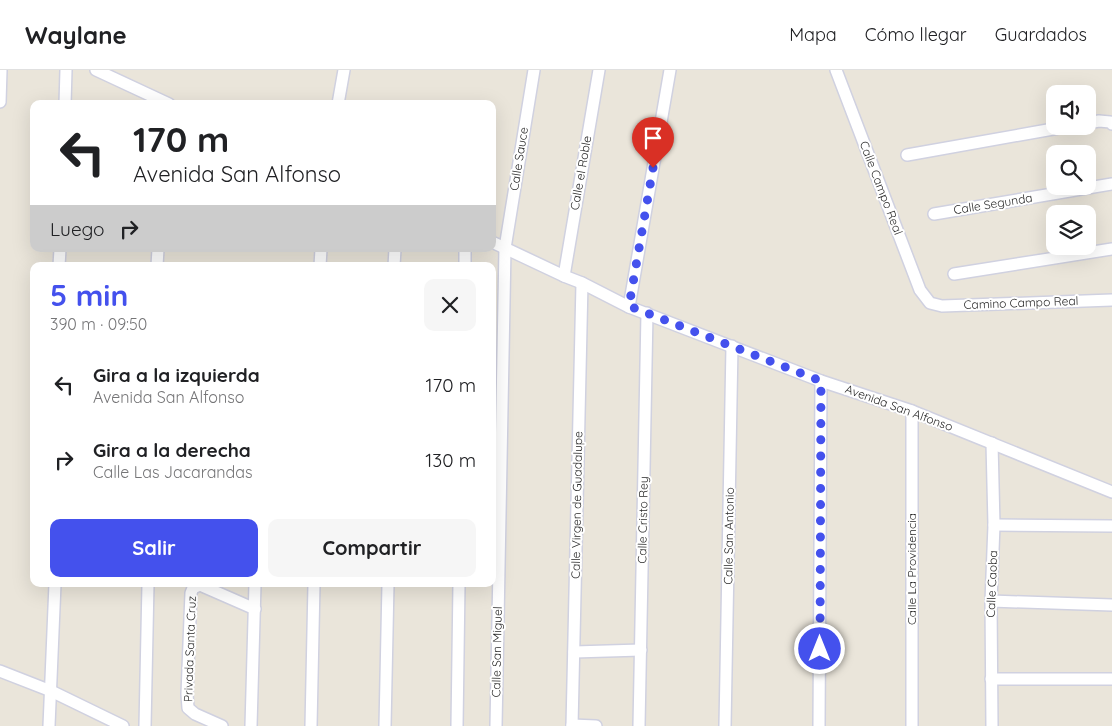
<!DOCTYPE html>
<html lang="es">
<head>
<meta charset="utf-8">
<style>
  :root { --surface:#fff; --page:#f6f6f6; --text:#202124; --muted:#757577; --line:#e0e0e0; --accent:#4451ed }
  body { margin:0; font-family:Quicksand,sans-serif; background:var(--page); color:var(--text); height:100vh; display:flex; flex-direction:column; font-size:19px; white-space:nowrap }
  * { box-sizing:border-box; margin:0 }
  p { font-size:16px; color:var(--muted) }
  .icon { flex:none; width:28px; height:28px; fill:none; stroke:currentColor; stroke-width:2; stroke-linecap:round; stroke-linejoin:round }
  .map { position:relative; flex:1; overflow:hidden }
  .details { position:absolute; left:30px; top:192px; width:466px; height:325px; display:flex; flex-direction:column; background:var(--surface); border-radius:10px; box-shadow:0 5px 20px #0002 }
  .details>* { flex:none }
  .guide { position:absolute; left:30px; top:30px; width:466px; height:152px; border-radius:10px; box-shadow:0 5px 20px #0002; background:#fff; color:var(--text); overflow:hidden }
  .buttons { position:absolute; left:1046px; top:15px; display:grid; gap:10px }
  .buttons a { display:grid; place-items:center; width:50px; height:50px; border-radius:10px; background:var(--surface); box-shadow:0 5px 20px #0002; font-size:25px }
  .pin { position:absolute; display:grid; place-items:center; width:42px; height:42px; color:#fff; margin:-51px -21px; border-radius:50% 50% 50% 0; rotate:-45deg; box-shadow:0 0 5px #0007 }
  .pin .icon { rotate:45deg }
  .me { position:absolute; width:55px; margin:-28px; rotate:0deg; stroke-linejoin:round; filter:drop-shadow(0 0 4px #0008) }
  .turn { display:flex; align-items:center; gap:18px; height:105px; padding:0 20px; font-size:22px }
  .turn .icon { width:65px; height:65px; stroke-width:2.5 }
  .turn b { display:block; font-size:35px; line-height:42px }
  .then { display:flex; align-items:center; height:48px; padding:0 20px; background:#0003; gap:10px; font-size:19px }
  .round { display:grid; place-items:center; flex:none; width:52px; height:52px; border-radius:10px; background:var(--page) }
  .head { display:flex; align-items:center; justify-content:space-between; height:85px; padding:0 20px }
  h1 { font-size:30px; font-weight:700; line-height:38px; color:var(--accent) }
  .button { display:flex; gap:10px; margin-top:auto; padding:10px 20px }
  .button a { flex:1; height:58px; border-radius:10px; background:var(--accent); color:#fff; font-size:20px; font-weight:700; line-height:58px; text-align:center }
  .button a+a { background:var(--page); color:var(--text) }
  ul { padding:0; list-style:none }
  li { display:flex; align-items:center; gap:15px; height:75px; padding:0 20px }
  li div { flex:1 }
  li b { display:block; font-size:19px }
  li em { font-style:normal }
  header { display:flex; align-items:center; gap:30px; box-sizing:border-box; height:70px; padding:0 25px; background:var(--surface); border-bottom:1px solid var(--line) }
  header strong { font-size:24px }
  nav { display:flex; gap:28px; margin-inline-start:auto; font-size:18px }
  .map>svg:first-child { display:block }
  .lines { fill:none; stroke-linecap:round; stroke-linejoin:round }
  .minor-casing { stroke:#d0d1e0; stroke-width:14 }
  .minor { stroke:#fff; stroke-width:11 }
  .route { stroke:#4451ed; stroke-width:9; stroke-dasharray:0 16.2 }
  .labels { text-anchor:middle; stroke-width:4; stroke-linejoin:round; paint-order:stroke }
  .street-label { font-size:12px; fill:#282828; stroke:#fff }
</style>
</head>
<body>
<header>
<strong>Waylane</strong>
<nav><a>Mapa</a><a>Cómo llegar</a><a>Guardados</a></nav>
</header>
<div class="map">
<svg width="1112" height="656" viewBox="0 0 1112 656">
  <rect width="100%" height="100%" fill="#eae5da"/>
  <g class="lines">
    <defs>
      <g id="minor">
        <path d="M 96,0 L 169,34"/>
        <path d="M 836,0 L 920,220 L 930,233 L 942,236 L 1112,230"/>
        <path d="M 0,32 L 1,0"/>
        <path d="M 65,34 L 66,0"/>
        <path d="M 338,34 L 344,0"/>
        <path d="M 1088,53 L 1099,51 L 1110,52 L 1112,54"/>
        <path d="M 907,85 L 1070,56"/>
        <path d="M 934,144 L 1112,114"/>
        <path d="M 492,172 L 564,206 L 582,213 L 629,237 L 821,311 L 912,341 L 1112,422"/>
        <path d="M 59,196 L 60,179"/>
        <path d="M 157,196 L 158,179"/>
        <path d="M 320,196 L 321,179"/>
        <path d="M 394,196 L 395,179"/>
        <path d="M 465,196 L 465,179"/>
        <path d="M 954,204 L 1112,179"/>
        <path d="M 564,206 L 599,0"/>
        <path d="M 629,237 L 670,0"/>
        <path d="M 994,455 L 1112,456"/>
        <path d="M 991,531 L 1112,535"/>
        <path d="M 574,582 L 641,580"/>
        <path d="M 0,601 L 51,621 L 123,656"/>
        <path d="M 991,609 L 1112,609"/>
        <path d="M 572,655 L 596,656"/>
        <path d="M 49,656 L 55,514"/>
        <path d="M 145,656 L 148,514"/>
        <path d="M 222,656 L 195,644 L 188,638 L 187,624 L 191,523 L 193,518 L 200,515 L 255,539"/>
        <path d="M 251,656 L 255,514"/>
        <path d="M 311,656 L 314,514"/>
        <path d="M 385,656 L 388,514"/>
        <path d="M 457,656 L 459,514"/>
        <path d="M 496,656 L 505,178 L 534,0"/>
        <path d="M 572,656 L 582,213"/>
        <path d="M 639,656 L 647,243"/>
        <path d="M 725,656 L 732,276"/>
        <path d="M 819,656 L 821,311"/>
        <path d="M 912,656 L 912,341"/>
        <path d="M 992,656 L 991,531 L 994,455 L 992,373"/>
      </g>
    </defs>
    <use href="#minor" class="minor-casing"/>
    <use href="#minor" class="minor"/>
  </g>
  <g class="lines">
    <path class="route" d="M 653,98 L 629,236 L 821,311 L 820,579"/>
  </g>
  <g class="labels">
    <g class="street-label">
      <text transform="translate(519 89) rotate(-81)" y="4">Calle Sauce</text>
      <text transform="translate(581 103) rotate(-80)" y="4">Calle el Roble</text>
      <text transform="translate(881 118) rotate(69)" y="4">Calle Campo Real</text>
      <text transform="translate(993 134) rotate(-9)" y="4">Calle Segunda</text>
      <text transform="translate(1021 233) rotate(-2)" y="4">Camino Campo Real</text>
      <text transform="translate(899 338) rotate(20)" y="4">Avenida San Alfonso</text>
      <text transform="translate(577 435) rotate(-89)" y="4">Calle Virgen de Guadalupe</text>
      <text transform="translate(643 450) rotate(-89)" y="4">Calle Cristo Rey</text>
      <text transform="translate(729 466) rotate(-89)" y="4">Calle San Antonio</text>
      <text transform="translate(912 499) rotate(-90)" y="4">Calle La Providencia</text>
      <text transform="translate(992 514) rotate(-88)" y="4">Calle Caoba</text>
      <text transform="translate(190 579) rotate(-88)" y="4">Privada Santa Cruz</text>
      <text transform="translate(497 582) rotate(-89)" y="4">Calle San Miguel</text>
    </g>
  </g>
</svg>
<div class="buttons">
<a><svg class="icon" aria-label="sound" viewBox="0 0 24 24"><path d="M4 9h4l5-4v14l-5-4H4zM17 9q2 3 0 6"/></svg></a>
<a><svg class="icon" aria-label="search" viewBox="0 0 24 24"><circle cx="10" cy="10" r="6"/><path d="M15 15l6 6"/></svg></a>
<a><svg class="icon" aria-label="layers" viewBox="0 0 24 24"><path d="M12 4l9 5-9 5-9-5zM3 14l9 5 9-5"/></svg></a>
</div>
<div class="pin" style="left:653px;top:98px;background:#d93025"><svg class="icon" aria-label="arrive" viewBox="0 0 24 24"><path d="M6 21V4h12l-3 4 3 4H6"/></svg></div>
<svg class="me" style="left:820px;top:579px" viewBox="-20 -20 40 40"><circle r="17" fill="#4451ed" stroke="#fff" stroke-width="3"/><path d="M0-11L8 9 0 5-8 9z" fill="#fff"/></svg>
<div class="guide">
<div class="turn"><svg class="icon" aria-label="left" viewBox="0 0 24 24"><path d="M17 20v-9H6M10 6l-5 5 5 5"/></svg><div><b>170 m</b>Avenida San Alfonso</div></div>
<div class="then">Luego<svg class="icon" aria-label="right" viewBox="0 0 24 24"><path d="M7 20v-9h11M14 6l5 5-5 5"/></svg></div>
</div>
<section class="details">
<div class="head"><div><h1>5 min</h1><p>390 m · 09:50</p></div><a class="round"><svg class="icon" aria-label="close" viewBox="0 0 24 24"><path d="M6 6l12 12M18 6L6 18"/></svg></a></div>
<ul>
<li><svg class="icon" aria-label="left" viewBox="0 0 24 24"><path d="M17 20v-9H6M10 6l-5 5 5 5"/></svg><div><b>Gira a la izquierda</b><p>Avenida San Alfonso</p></div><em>170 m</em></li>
<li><svg class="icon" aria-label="right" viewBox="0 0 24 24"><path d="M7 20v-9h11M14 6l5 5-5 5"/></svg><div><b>Gira a la derecha</b><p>Calle Las Jacarandas</p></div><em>130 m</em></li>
</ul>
<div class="button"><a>Salir</a><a>Compartir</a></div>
</section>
</div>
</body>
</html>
